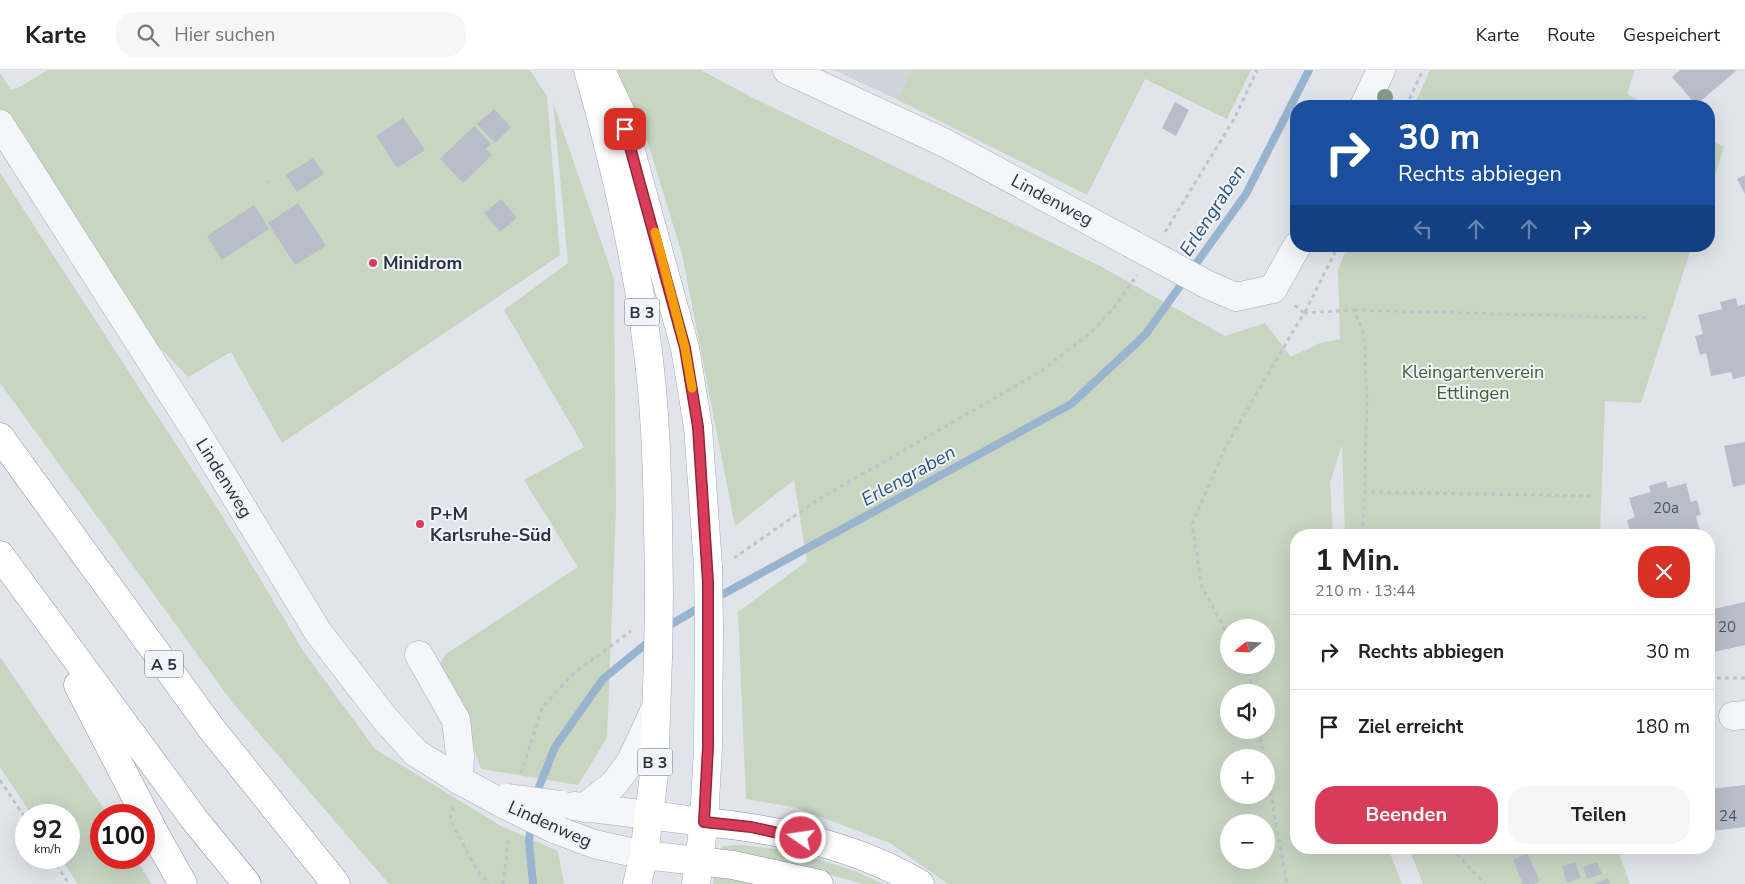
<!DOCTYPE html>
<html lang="de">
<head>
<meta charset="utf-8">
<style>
  :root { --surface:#fff; --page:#f6f6f6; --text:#222; --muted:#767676; --line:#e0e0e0; --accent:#d93c59 }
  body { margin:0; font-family:"Nunito Sans",sans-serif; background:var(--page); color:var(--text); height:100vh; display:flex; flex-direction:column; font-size:19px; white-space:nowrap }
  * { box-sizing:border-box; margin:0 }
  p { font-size:16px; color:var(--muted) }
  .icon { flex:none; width:28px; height:28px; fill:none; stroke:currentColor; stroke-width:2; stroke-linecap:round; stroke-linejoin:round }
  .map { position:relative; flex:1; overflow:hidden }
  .details { position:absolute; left:1290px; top:459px; width:425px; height:325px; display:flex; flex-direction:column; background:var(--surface); border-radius:20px; box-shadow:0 5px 20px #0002 }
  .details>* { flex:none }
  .banner { position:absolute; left:1290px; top:30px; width:425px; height:152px; border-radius:20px; box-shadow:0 5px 20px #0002; background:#1a4fa0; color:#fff; overflow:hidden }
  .needle { width:32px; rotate:252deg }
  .buttons { position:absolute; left:1220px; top:549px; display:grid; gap:10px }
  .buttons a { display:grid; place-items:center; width:55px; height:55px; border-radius:50%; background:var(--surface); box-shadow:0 5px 20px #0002; font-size:25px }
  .speed { position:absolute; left:15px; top:734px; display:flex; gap:10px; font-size:25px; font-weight:700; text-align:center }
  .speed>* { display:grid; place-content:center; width:65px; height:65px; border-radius:50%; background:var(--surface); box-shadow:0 5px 20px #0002; line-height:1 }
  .speed small { font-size:12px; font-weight:400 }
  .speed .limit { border:8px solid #d22; background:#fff; color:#111 }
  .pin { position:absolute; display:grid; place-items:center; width:42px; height:42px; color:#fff; margin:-21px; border-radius:10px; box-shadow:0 2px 8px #0006 }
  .me { position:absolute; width:55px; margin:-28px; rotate:283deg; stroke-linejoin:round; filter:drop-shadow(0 0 4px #0008) }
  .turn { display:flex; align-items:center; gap:18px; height:105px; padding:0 25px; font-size:22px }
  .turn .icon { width:65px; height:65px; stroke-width:2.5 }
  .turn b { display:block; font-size:35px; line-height:42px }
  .lanes { display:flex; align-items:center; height:48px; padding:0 25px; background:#0003; justify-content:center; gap:25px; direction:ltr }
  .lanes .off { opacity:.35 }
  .round { display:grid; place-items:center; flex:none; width:52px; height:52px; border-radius:20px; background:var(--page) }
  .headline { display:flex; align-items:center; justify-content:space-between; height:85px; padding:0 25px }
  h1 { font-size:30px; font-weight:700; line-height:38px }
  .button { display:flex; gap:10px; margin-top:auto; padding:10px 25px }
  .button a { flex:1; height:58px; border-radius:20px; background:var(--accent); color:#fff; font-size:20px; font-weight:700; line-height:58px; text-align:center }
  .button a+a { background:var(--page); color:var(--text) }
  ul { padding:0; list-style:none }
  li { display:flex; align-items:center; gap:15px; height:75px; padding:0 25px; border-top:1px solid var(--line) }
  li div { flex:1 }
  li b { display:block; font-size:19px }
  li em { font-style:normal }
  header { display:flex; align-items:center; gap:30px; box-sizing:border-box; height:70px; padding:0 25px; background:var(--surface); border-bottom:1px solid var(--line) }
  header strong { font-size:24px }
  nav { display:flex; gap:28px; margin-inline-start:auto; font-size:18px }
  .search { width:350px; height:45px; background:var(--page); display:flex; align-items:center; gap:12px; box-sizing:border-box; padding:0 18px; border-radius:20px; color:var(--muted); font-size:19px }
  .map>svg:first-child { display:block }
  .built { fill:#cfd4dd }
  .green { fill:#c7d5c1; fill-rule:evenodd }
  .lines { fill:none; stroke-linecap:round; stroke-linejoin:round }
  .stream { stroke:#99b4ce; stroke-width:8 }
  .building { fill:#b8bec9 }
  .minor-casing { stroke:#a6acb6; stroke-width:29 }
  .major-casing { stroke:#9faab8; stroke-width:29 }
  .highway-casing { stroke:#8793a3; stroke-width:29 }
  .path { stroke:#bfc3ca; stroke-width:3; stroke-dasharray:4 4; stroke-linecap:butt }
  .minor { stroke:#f4f6f9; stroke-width:28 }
  .major { stroke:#fff; stroke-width:28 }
  .highway { stroke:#fff; stroke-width:28 }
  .minor-bridge-casing { stroke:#a6acb6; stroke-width:29; stroke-linecap:butt }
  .major-bridge-casing { stroke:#9faab8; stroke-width:29; stroke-linecap:butt }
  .minor-bridge { stroke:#f4f6f9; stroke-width:28 }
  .major-bridge { stroke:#fff; stroke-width:28 }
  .tree { fill:#879c86 }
  .route-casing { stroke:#8d273a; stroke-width:12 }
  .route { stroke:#d93c59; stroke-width:9 }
  .slow { stroke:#f59e0b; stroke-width:9 }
  .poi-dot { fill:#d93c59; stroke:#f1f4f8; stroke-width:2 }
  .labels { text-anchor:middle; stroke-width:4; stroke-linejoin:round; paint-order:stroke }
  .number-label { font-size:15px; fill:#4c5665 }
  .shield { fill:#f1f4f8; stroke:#646d7a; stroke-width:1 }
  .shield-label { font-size:16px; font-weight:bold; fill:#283344 }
  .street-label { font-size:18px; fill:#283344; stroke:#f1f4f8 }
  .poi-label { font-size:18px; font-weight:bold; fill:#283344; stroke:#f1f4f8; text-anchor:start }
  .park-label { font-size:18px; fill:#3e6134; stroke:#f1f4f8 }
  .water-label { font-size:19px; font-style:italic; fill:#2e537c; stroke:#f1f4f8 }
</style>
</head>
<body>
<header>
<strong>Karte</strong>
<div class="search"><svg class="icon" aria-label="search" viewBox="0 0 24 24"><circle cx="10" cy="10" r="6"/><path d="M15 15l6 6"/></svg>Hier suchen</div>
<nav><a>Karte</a><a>Route</a><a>Gespeichert</a></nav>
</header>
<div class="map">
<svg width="1745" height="814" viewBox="0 0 1745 814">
  <rect width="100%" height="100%" fill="#e1e5eb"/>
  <path class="built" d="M 834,0 L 911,0 L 898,30 Z"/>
  <g class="green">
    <path d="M 47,0 L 530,0 L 547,26 L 560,185 L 282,373 L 231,282 L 188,307 L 145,262 L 0,41 L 0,3 L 11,20 L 22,16 Z"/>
    <path d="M 616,0 L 701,0 L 753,28 L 1100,196 L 1225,266 L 1265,253 L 1291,287 L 1320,273 L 1340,269 L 1338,199 L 1348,176 L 1692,176 L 1641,333 L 1605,331 L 1600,465 L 1345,465 L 1342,375 L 1330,413 L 1333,465 L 1296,465 L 1296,778 L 1388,778 L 1402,814 L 948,814 L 890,773 L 797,738 L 746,729 L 738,542 L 807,491 L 794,410 L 735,456 L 682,184 L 648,73 ZM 1229,558 L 1266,558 L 1266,595 L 1229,595 ZM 1229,622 L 1266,622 L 1266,660 L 1229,660 ZM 1229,688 L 1266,688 L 1266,725 L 1229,725 ZM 1229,752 L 1266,752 L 1266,790 L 1229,790 Z"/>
    <path d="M 911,0 L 1251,0 L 1227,49 L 1145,9 L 1087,125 L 898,30 Z"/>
    <path d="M 1430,0 L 1635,0 L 1627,24 L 1649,36 L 1414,36 Z"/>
    <path d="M 553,32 L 614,209 L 616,440 L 607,668 L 578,715 L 481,699 L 467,659 L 435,602 L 446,584 L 578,497 L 524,410 L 584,377 L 504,240 L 568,193 Z"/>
    <path d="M 1709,69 L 1724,77 L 1709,124 Z"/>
    <path d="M 0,103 L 223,447 L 304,582 L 375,679 L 501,756 L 558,781 L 564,814 L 389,814 L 232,632 L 0,313 Z"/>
    <path d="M 0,587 L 108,745 L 101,745 L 101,788 L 135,788 L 152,814 L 78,814 L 61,788 L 69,788 L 69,745 L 32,745 L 0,697 Z"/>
    <path d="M 742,775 L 792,781 L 855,801 L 883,814 L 863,814 L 799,796 L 720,779 L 722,776 Z"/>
    <path d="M 1409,778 L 1617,778 L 1630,814 L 1423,814 Z"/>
    <path d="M 714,805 L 758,814 L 713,814 Z"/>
  </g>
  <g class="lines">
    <g class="stream">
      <path d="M 714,529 L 1071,334 L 1145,265 L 1246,124 L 1309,0"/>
      <path d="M 665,558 L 702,536"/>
      <path d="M 535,727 L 555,677 L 603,609 L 652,569"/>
      <path d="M 531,754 L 529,771 L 533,814"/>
    </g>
  </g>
  <g class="building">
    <path d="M 1680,0 L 1737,0 L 1696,35 L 1672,7 Z"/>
    <path d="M 1175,32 L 1189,40 L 1176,66 L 1162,58 Z"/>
    <path d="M 494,39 L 511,57 L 495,73 L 477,54 Z"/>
    <path d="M 403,48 L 425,80 L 397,98 L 376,66 Z"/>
    <path d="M 474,56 L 491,74 L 486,79 L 492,85 L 463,113 L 440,89 Z"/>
    <path d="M 313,88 L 324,104 L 297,122 L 286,105 Z"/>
    <path d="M 1745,105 L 1745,124 L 1737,109 Z"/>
    <path d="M 501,129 L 517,148 L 500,162 L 484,143 Z"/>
    <path d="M 298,133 L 326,176 L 295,195 L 268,153 Z"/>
    <path d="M 254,135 L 269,159 L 222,190 L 207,166 Z"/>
    <path d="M 1736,228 L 1738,236 L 1745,234 L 1745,306 L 1733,309 L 1731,302 L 1711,306 L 1706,283 L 1700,285 L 1695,266 L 1703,264 L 1698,245 L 1722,239 L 1720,232 Z"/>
    <path d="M 1745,372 L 1745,414 L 1733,417 L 1724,376 Z"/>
    <path d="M 1666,411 L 1668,418 L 1686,413 L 1691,432 L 1697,430 L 1701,445 L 1696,446 L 1701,465 L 1631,465 L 1627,450 L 1635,447 L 1629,428 L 1651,422 L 1649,416 Z"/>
    <path d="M 1745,532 L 1745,575 L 1709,583 L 1709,540 Z"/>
    <path d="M 1745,715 L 1745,757 L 1712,761 L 1709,719 Z"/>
    <path d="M 1527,783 L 1540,811 L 1534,814 L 1523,814 L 1513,790 Z"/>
    <path d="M 1575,792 L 1581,808 L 1567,813 L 1562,796 Z"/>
    <path d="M 1597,792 L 1602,804 L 1587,809 L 1583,797 Z"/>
    <path d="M 1608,808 L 1610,814 L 1594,814 Z"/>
  </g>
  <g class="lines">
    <defs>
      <g id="minor">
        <path d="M 787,0 L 945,73 L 1206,214 L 1236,227 L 1273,219 L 1297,176"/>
        <path d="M 1364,36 L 1381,0"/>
        <path d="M 0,54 L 195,360 L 318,562 L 386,650 L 416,683 L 459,710 L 505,735"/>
        <path d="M 419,585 L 456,650 L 460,686 L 459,710"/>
        <path d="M 1733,646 L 1745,645"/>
        <path d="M 574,736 L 649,745"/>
        <path d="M 584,738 L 615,713 L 631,691 L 655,639"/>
        <path d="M 554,759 L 594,774 L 644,785"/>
      </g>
      <g id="major">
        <path d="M 588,0 C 618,105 642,211 652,319 C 658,387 658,456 659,524"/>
        <path d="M 604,7 L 620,41 L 685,278 L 698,357 L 708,496"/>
        <path d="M 649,745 L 704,752"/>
        <path d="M 644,785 L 698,791"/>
        <path d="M 637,814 L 644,785 L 654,704 L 658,588"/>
        <path d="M 696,814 L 704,752 L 708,677 L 709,560"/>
      </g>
      <g id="highway">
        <path d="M 0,367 L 211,658 L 336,814"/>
        <path d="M 0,485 L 194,749 L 247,814"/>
        <path d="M 78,615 L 157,768 L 183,814"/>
        <path d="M 704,752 C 778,759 856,775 920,814"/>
        <path d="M 698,791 L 733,795 L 819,814"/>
      </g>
    </defs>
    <use href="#minor" class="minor-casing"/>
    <use href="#major" class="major-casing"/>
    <use href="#highway" class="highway-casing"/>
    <g class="path">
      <path d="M 1406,36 L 1423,0"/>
      <path d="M 267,111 L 268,113"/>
      <path d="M 1165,162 L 1234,49 L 1257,0"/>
      <path d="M 1354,240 L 1649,248"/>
      <path d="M 1305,242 L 1338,176"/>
      <path d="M 1304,243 L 1354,240 L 1364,264 L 1367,331 L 1363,465"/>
      <path d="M 1363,422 L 1594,426"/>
      <path d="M 734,488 L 819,429 L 1040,302 L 1089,264 L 1113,239 L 1137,205"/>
      <path d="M 1229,567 L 1202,517 L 1192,454 L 1227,374 L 1304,243 L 1293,234"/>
      <path d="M 1244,595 L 1250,607 L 1253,622"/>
      <path d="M 1709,608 L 1745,608"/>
      <path d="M 1259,660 L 1264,688"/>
      <path d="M 1266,698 L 1287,814"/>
      <path d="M 521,703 L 543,636 L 573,604 L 631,561"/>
      <path d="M 0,710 L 26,749"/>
      <path d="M 453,737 L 450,750 L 480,805 L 490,814"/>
      <path d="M 1451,778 L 1485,814"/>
      <path d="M 52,788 L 69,814"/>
      <path d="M 503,814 L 509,767"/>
    </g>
    <use href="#minor" class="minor"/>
    <use href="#major" class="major"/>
    <use href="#highway" class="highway"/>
    <defs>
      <g id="minor-bridge">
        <path d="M 507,728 L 560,735"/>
        <path d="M 505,735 L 554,759"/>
      </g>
      <g id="major-bridge">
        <path d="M 708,496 L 709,560"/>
        <path d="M 658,588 L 659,524"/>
      </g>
    </defs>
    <use href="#minor-bridge" class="minor-bridge-casing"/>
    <use href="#major-bridge" class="major-bridge-casing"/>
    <use href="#minor-bridge" class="minor-bridge"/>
    <use href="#major-bridge" class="major-bridge"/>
  </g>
  <circle class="tree" cx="1385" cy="27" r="8"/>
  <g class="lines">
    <defs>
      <path id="route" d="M 625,59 L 685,278 L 698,357 L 708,512 L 708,677 L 704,752 L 751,757 L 801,768"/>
    </defs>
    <use href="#route" class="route-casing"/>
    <use href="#route" class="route"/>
    <path class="slow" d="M 655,162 L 685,278 L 692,318"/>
  </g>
  <g class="poi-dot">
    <circle cx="373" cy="193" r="5"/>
    <circle cx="420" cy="454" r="5"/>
  </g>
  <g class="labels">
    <g class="number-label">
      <text x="1666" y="443">20a</text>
      <text x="1727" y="562">20</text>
      <text x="1728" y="751">24</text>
    </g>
    <g class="shield">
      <rect x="624.5" y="228.5" width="35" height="27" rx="4"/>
      <rect x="145" y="580.5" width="38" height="27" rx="4"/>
      <rect x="637.5" y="678.5" width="35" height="27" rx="4"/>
    </g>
    <g class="shield-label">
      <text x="642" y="248">B 3</text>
      <text x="164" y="600">A 5</text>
      <text x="655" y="698">B 3</text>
    </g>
    <g class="street-label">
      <text transform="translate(1052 130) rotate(28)" y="6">Lindenweg</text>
      <text transform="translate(224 408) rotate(58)" y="6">Lindenweg</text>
      <text transform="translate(550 754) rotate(24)" y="6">Lindenweg</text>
    </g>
    <g class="poi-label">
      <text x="383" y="199">Minidrom</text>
      <text x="430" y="450">P+M<tspan x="430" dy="21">Karlsruhe-Süd</tspan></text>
    </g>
    <g class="park-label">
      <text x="1473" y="308">Kleingartenverein<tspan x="1473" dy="21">Ettlingen</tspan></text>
    </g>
    <g class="water-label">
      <text transform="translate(1212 140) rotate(-57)" y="7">Erlengraben</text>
      <text transform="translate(908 405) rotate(-29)" y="7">Erlengraben</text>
    </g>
  </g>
</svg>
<div class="buttons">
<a><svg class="needle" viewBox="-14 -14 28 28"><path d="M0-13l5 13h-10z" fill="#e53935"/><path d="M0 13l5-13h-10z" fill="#767676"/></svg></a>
<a><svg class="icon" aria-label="sound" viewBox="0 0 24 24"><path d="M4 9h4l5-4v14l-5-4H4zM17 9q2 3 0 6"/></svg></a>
<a>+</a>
<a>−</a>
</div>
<div class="speed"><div>92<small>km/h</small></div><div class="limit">100</div></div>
<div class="pin" style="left:625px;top:59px;background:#d93025"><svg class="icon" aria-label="arrive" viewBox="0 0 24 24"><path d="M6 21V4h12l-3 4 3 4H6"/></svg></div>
<svg class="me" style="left:801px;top:768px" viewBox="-20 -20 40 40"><circle r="17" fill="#d93c59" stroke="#fff" stroke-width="3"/><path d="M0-11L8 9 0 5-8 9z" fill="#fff"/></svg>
<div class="banner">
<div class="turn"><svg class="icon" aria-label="right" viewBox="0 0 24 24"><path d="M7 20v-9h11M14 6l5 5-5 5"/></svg><div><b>30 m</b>Rechts abbiegen</div></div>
<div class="lanes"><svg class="icon off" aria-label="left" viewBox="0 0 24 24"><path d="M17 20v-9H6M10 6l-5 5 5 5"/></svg><svg class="icon off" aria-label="ahead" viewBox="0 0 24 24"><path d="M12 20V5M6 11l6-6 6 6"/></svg><svg class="icon off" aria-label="ahead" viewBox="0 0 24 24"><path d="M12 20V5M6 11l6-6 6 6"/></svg><svg class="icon" aria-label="right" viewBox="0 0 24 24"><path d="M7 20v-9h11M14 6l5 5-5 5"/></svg></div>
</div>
<section class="details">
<div class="headline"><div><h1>1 Min.</h1><p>210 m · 13:44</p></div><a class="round" style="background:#d93025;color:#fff"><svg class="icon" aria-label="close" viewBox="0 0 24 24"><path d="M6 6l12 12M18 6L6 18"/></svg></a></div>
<ul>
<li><svg class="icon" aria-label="right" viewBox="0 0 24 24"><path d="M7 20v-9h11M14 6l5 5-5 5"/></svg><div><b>Rechts abbiegen</b></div><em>30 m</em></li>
<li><svg class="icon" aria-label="arrive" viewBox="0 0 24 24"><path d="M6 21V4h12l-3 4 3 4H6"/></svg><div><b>Ziel erreicht</b></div><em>180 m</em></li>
</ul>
<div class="button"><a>Beenden</a><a>Teilen</a></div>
</section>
</div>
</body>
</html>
